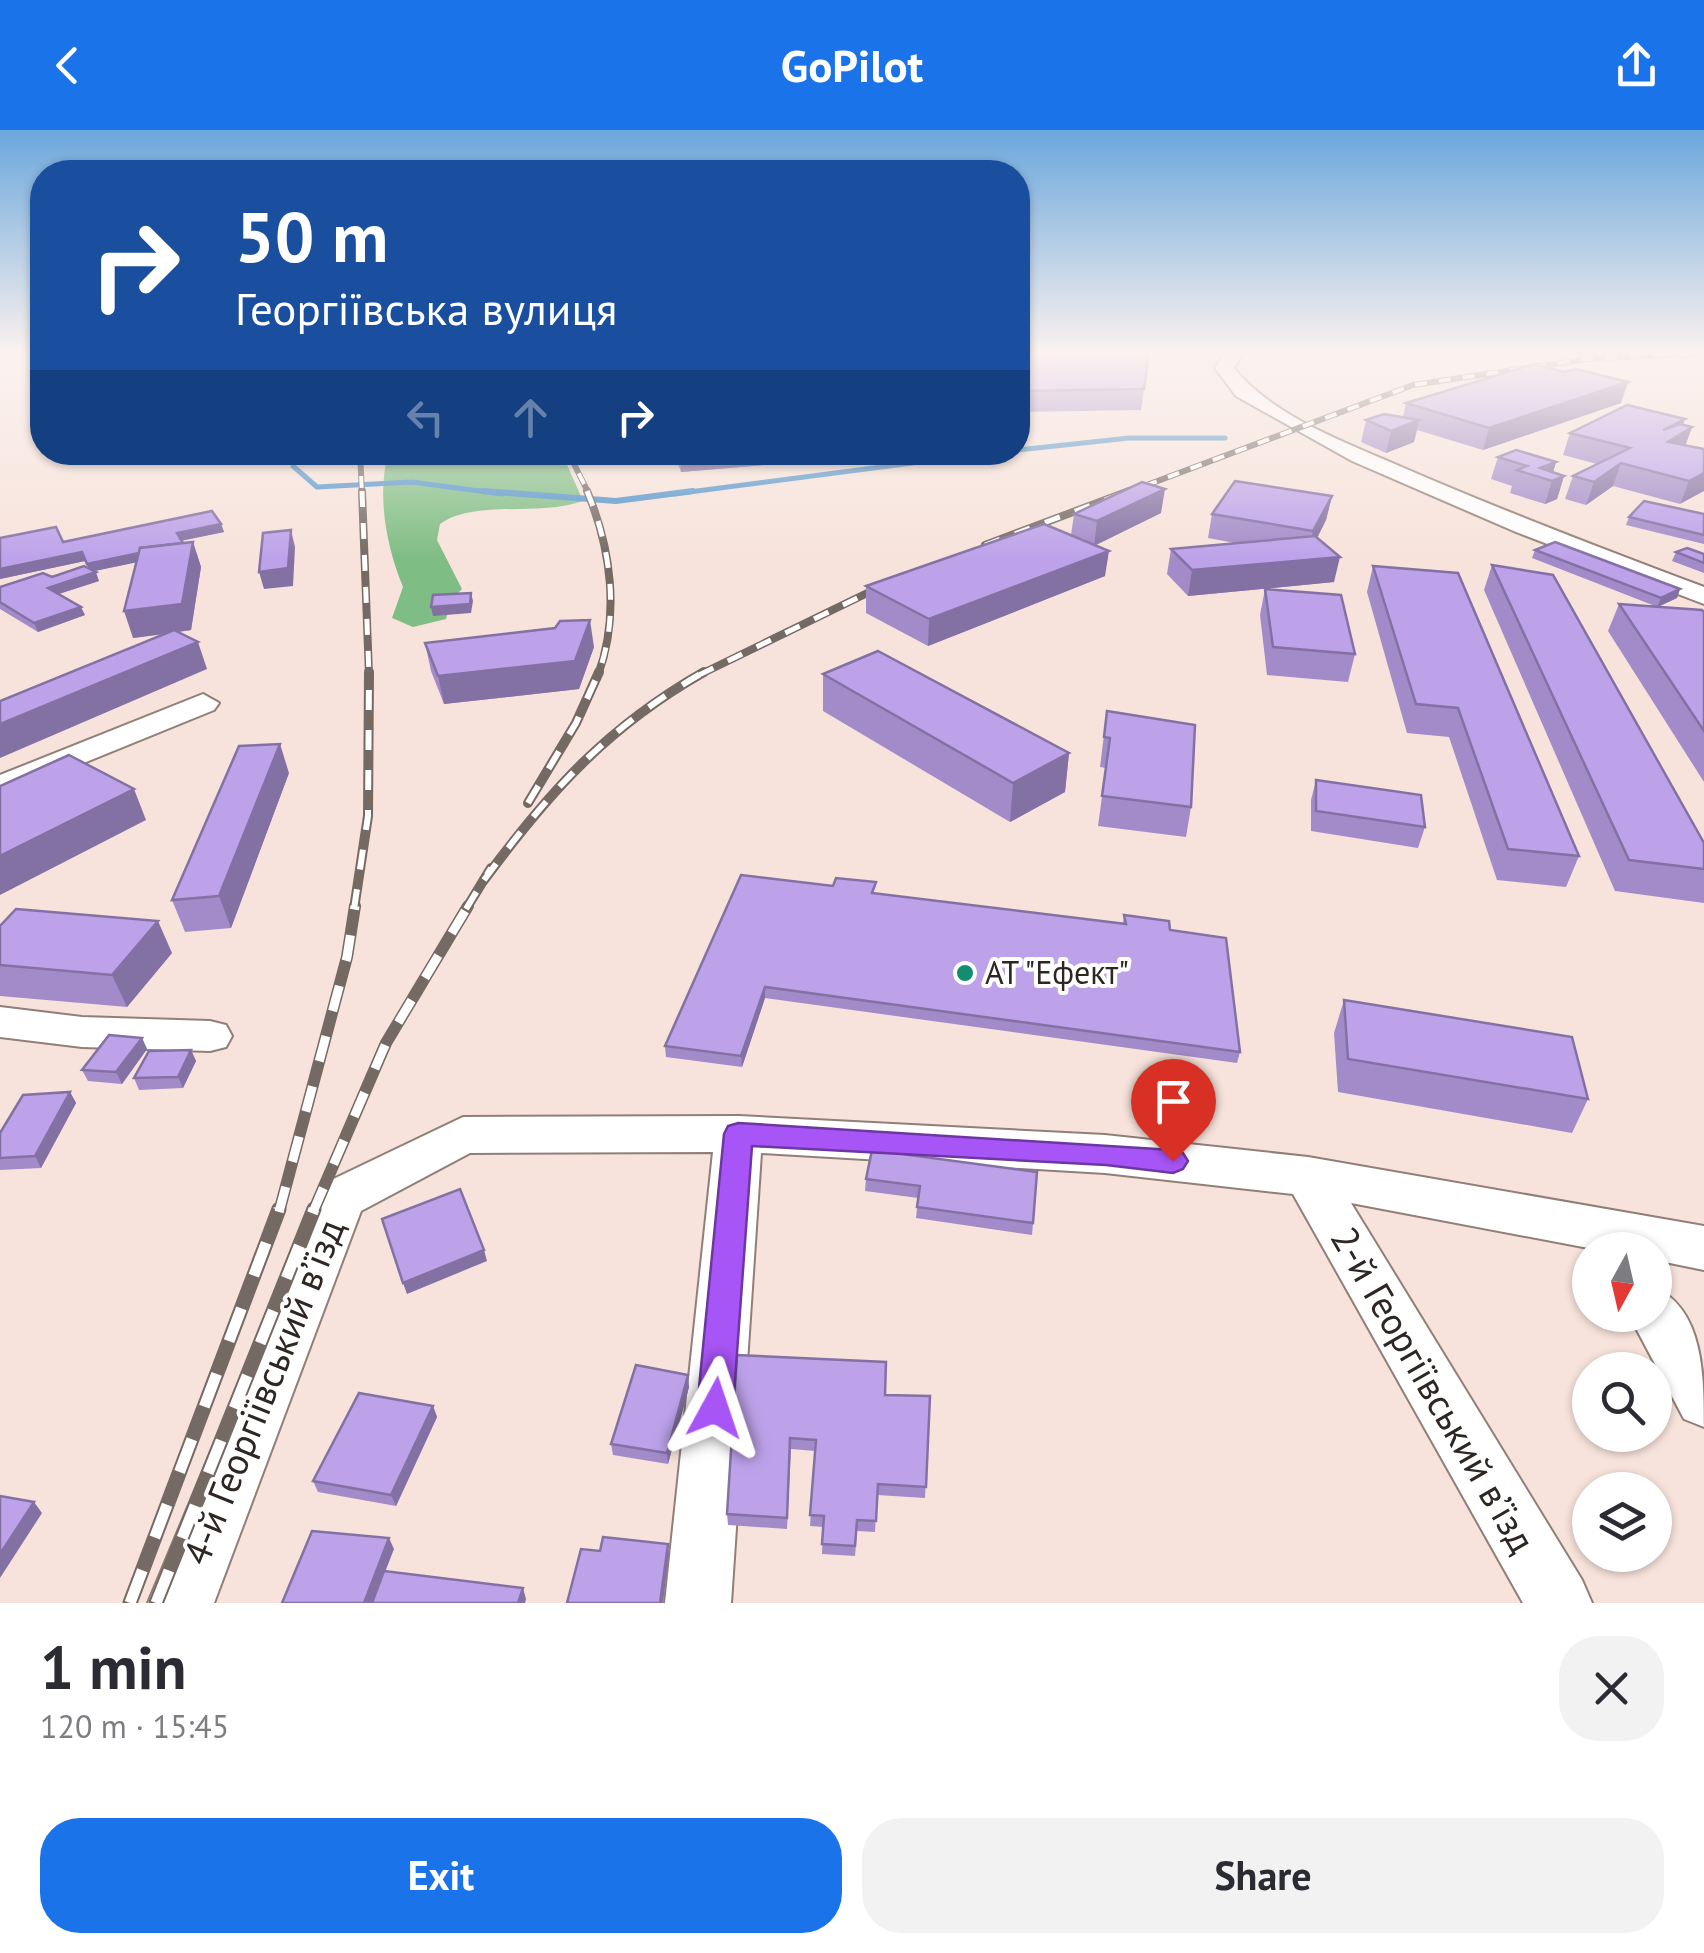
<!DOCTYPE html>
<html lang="en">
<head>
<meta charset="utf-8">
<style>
  :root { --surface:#fff; --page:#f2f2f3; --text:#2b2b33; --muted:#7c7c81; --accent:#1a73e8 }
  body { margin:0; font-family:"PT Sans",sans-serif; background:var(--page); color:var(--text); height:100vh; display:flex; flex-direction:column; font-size:38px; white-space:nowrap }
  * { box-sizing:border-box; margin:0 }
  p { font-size:32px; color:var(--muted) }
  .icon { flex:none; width:55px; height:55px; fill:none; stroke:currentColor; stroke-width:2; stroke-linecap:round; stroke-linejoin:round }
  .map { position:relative; height:1473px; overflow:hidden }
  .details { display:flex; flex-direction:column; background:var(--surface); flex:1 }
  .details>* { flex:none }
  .banner { position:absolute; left:30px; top:30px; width:1000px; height:305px; border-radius:40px; box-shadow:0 2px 8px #0004; background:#1a4fa0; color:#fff; overflow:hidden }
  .needle { width:65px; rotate:188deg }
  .fabs { position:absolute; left:1572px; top:1102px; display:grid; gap:20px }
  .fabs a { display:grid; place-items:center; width:100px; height:100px; border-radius:50%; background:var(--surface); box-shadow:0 2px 8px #0004; font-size:50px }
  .pin { position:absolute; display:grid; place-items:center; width:85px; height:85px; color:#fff; margin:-102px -42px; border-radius:50% 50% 50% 0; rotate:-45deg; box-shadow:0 0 10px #0007 }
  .pin .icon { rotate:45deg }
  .me { position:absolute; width:110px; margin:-55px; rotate:5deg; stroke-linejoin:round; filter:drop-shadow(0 0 8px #0008) }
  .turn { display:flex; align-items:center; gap:35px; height:210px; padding:0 40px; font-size:45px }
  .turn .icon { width:130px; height:130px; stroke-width:2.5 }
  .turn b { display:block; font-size:70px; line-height:85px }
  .lanes { display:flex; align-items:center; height:95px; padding:0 40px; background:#0003; justify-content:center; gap:50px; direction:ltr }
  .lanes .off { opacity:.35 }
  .round { display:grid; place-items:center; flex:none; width:105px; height:105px; border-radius:40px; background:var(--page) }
  .headline { display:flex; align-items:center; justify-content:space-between; height:170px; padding:0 40px }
  h1 { font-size:60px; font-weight:700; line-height:75px }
  .button { display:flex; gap:20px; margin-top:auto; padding:20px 40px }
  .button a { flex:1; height:115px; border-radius:40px; background:var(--accent); color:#fff; font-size:40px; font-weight:700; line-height:115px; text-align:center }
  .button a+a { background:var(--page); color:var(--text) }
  header { display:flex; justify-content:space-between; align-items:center; height:130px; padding:0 40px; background:var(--accent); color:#fff; font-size:45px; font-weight:700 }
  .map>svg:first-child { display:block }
  .forest { fill:#7ebd83 }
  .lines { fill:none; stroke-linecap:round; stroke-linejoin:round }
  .stream-far1 { stroke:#5193c9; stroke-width:5 }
  .stream { stroke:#5193c9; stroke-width:6 }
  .street-casing { stroke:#917f77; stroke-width:4 }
  .street { fill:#fff; fill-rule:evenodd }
  .rail-far4-casing { stroke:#756964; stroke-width:6 }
  .rail-far3-casing { stroke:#756964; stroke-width:8 }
  .rail-far2-casing { stroke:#756964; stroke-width:10 }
  .rail-far1-casing { stroke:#756964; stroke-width:12 }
  .rail-casing { stroke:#756964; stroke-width:15 }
  .rail-far4 { stroke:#fff; stroke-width:4; stroke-dasharray:12; stroke-linecap:butt }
  .rail-far3 { stroke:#fff; stroke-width:5; stroke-dasharray:16; stroke-linecap:butt }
  .rail-far2 { stroke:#fff; stroke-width:6; stroke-dasharray:20; stroke-linecap:butt }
  .rail-far1 { stroke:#fff; stroke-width:9; stroke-dasharray:26; stroke-linecap:butt }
  .rail { stroke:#fff; stroke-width:11; stroke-dasharray:35; stroke-linecap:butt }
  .wall { fill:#a38bc9 }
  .shaded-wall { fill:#8471a4 }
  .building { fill:#bda2ea; stroke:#8471a4; stroke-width:2.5 }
  .route { fill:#a855f7; stroke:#6d37a1; stroke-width:2.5 }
  .poi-dot { fill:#118d72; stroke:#fff; stroke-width:4 }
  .labels { text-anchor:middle; stroke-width:8; stroke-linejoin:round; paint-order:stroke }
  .poi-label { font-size:32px; fill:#2e2623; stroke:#fff; text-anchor:start }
  .near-street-label { font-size:38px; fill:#2e2623; stroke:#fff }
</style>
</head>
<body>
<header><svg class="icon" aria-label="back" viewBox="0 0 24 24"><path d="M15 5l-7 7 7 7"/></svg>GoPilot<svg class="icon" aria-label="share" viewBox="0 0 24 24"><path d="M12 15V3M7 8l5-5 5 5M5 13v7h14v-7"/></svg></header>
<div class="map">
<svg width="1704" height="1473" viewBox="0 0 1704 1473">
  <rect width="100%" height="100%" fill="#f7e3db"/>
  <path class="forest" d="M 388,323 L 562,323 L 583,371 C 539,387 475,369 440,394 L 437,410 L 462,459 L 451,470 L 446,489 L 413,497 L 392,488 L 403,457 C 386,415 377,367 388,323 Z"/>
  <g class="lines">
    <g class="stream-far1">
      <path d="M 1018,320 L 1129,308 L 1225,308"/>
      <path d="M 298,322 L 293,336 L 317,357 L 412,352 L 502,364"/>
      <path d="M 674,364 L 997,322"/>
    </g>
    <path class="stream" d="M 483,361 L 616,371 L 693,361"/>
    <defs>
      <g id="street">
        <path d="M 1226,222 L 1244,222 L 1234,238 C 1273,287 1347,313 1404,338 C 1503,381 1603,419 1704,457 L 1704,474 L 1516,402 L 1352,331 L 1236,266 L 1215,238 Z"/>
        <path d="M 203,564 L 219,573 L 214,580 L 0,667 L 0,645 Z"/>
        <path d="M 0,877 L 82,887 L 210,891 L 226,895 L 232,906 L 226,917 L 210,921 L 82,917 L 0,907 Z"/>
        <path d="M 739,986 L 1105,1005 L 1308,1027 L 1704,1096 L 1704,1140 L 1655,1130 L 1655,1120 L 1599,1120 L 1351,1073 L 1582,1450 L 1592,1473 L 1523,1473 L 1293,1064 L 1105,1043 L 761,1023 L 731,1473 L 665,1473 L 713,1022 L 470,1023 L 361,1081 L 214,1473 L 148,1473 L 323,1054 L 463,987 Z"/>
        <path d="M 1655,1158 C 1704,1179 1704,1248 1704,1297 L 1684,1289 L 1629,1185 L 1655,1185 Z"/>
      </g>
    </defs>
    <use href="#street" class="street-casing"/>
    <use href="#street" class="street"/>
    <defs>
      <g id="rail-far4">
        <path d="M 360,322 L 362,364"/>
        <path d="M 568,322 L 589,364"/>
        <path d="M 1123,364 L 1413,255 L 1587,229 L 1704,223"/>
      </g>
      <g id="rail-far3">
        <path d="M 362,361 L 369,545"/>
        <path d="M 587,361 C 611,418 620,485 598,545"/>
        <path d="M 985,415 L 1129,361"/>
        <path d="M 699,545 L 892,451"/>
      </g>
      <g id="rail-far2">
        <path d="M 528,673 L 576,593 L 599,542"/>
        <path d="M 484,750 C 549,662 607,597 704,542"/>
        <path d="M 354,779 L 368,686 L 369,542"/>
        <path d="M 466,779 L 491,738"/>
      </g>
      <g id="rail-far1">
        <path d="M 279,1082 L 347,827 L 355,776"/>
        <path d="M 313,1082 L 386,913 L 468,776"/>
      </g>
      <g id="rail">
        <path d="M 130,1473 L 279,1079"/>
        <path d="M 156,1473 L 314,1079"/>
      </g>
    </defs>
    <use href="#rail-far4" class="rail-far4-casing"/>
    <use href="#rail-far3" class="rail-far3-casing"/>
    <use href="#rail-far2" class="rail-far2-casing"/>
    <use href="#rail-far1" class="rail-far1-casing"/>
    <use href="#rail" class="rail-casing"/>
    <use href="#rail-far4" class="rail-far4"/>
    <use href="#rail-far3" class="rail-far3"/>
    <use href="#rail-far2" class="rail-far2"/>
    <use href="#rail-far1" class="rail-far1"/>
    <use href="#rail" class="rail"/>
  </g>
  <g class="wall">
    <path d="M 1018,222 L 1167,222 L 1160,226 L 1149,224 L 1141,280 L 1018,282 Z"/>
    <path d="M 1406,273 L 1621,273 L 1483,320 L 1417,300 L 1414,312 L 1386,323 L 1361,312 L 1366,290 L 1403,287 Z"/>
    <path d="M 1685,289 L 1683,295 L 1692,297 L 1685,315 L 1704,319 L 1680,374 L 1613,356 L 1586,375 L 1565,369 L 1573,346 L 1597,334 L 1563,325 L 1570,303 Z"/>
    <path d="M 674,322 L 833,322 L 833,329 L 681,342 Z"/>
    <path d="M 1498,327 L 1556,332 L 1553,342 L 1564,346 L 1557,369 L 1545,374 L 1510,363 L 1512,356 L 1491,349 Z"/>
    <path d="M 1332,366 L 1326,390 L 1317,408 L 1334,452 L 1188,466 L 1167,444 L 1171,419 L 1235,413 L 1208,408 L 1212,384 Z"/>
    <path d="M 1161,383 L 1095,415 L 1105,446 L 928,516 L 866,483 L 866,456 L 1071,405 L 1074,384 Z"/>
    <path d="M 1704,384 L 1704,414 L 1626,395 L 1629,387 Z"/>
    <path d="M 221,394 L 224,402 L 181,411 L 183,413 L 193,412 L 201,437 L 191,500 L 178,502 L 207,539 L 166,504 L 133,508 L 137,432 L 94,441 L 99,451 L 59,464 L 85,485 L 38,502 L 0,479 L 0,457 L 88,438 L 85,431 L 0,449 L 0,408 L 63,412 Z"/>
    <path d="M 1535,420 L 1680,459 L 1677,468 L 1658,477 L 1704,482 L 1704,652 L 1608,501 L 1619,474 L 1655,476 L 1532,428 Z"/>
    <path d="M 1676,422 L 1704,424 L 1704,443 L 1672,431 Z"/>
    <path d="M 1492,435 L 1704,713 L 1704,773 L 1615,761 L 1484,460 Z"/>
    <path d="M 1373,436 L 1579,726 L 1566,757 L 1497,750 L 1449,607 L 1407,603 L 1367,462 Z"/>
    <path d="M 1265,459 L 1355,524 L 1348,552 L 1267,545 L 1260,485 Z"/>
    <path d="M 425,513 L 594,517 L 579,559 L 444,574 L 431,541 Z"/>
    <path d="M 823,544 L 1069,623 L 1065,662 L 1010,692 L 823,581 Z"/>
    <path d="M 1107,581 L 1191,677 L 1186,707 L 1098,696 L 1106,638 L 1100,637 Z"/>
    <path d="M 289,643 L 231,798 L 185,802 L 172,770 Z"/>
    <path d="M 1316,650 L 1425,697 L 1418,718 L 1311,701 L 1311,670 Z"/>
    <path d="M 876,763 L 1123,794 L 1124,785 L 1170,800 L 1240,922 L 1237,933 L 765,868 L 742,937 L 666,927 L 665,916 Z"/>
    <path d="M 0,796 L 172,823 L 127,877 L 0,866 Z"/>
    <path d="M 1344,870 L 1588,969 L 1572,1003 L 1338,962 L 1334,903 Z"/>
    <path d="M 142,908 L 147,919 L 122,954 L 88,951 L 82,940 Z"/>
    <path d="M 191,920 L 196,931 L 183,958 L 139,960 L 134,948 Z"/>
    <path d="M 70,962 L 76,973 L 41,1038 L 0,1040 L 0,1003 Z"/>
    <path d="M 872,1020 L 1033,1093 L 1032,1105 L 916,1088 L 918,1068 L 865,1061 L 866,1049 Z"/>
    <path d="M 737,1225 L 885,1265 L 930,1266 L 925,1368 L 877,1365 L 875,1402 L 857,1401 L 855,1426 L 822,1424 L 823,1397 L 810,1396 L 815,1321 L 791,1319 L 787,1399 L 728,1395 L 727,1384 Z"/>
    <path d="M 689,1257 L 668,1334 L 613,1325 L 611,1314 Z"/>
    <path d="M 433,1276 L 437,1287 L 396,1376 L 318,1362 L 313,1351 Z"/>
  </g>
  <g class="shaded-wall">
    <path d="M 1458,222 L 1508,222 L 1457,226 Z"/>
    <path d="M 1628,252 L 1621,273 L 1483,320 L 1489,298 Z"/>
    <path d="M 1685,289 L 1679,305 L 1692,297 L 1684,319 L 1660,334 L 1663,300 Z"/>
    <path d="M 1419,290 L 1414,312 L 1386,323 L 1391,301 Z"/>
    <path d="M 605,322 L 630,322 L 631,329 L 606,332 Z"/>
    <path d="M 680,322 L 833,322 L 833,329 L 681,342 Z"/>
    <path d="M 1556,332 L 1551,350 L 1540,338 Z"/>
    <path d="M 1621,333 L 1613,356 L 1586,375 L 1594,352 Z"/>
    <path d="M 1704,343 L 1704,361 L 1680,374 L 1689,351 Z"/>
    <path d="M 1564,346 L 1557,369 L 1545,374 L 1552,351 Z"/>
    <path d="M 1165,359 L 1161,383 L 1094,416 L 1097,391 Z"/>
    <path d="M 1332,366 L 1326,390 L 1308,426 L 1313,401 Z"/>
    <path d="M 221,394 L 224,402 L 179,411 L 177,403 Z"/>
    <path d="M 291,400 L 295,417 L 293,456 L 264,459 L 259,442 Z"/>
    <path d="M 193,412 L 201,437 L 191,500 L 133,508 L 124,481 Z"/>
    <path d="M 183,413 L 186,422 L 90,442 L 87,434 Z"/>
    <path d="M 1109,421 L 1105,446 L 928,516 L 929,489 Z"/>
    <path d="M 82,422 L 85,431 L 0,449 L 0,439 Z"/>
    <path d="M 1340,427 L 1334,452 L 1188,466 L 1192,440 Z"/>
    <path d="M 96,442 L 99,451 L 52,466 L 48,458 Z"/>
    <path d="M 1680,459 L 1677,468 L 1657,477 L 1661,468 Z"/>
    <path d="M 471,463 L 473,471 L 471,483 L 433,486 L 431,477 Z"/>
    <path d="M 81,477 L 85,485 L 38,502 L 34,493 Z"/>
    <path d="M 590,490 L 594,517 L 579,559 L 444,574 L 438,546 Z"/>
    <path d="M 198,512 L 207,539 L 0,628 L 0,594 Z"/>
    <path d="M 280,614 L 289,643 L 231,798 L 219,766 Z"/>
    <path d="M 1069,623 L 1065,662 L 1010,692 L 1013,653 Z"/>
    <path d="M 134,659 L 146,690 L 0,765 L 0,726 Z"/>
    <path d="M 158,791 L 172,823 L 127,877 L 112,845 Z"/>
    <path d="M 765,857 L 765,868 L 742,937 L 741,926 Z"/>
    <path d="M 142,908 L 147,919 L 122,954 L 116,942 Z"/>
    <path d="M 191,920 L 196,931 L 183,958 L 178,947 Z"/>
    <path d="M 70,962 L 76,973 L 41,1038 L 35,1026 Z"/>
    <path d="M 484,1120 L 487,1131 L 407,1164 L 403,1153 Z"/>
    <path d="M 688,1245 L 689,1257 L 668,1334 L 667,1323 Z"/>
    <path d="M 433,1276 L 437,1287 L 396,1376 L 391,1365 Z"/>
    <path d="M 34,1372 L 42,1383 L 0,1448 L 0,1424 Z"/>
    <path d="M 389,1408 L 394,1419 L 373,1473 L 364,1473 Z"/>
    <path d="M 668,1414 L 669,1424 L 663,1473 L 660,1473 Z"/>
    <path d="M 523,1458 L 526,1469 L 525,1473 L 518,1473 Z"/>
  </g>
  <g class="building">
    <path d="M 1018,222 L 1149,222 L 1144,259 L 1018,261 Z"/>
    <path d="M 1534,234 L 1564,242 L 1576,239 L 1628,252 L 1489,298 L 1406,273 Z"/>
    <path d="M 1627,275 L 1685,289 L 1663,300 L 1680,294 L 1692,297 L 1668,312 L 1704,319 L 1704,343 L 1689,351 L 1621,333 L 1594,352 L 1573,346 L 1630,318 L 1570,303 Z"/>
    <path d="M 1384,284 L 1419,290 L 1391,301 L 1366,290 Z"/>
    <path d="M 1516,320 L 1556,332 L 1540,338 L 1564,346 L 1552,351 L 1517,340 L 1527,336 L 1498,327 Z"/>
    <path d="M 1235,351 L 1332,366 L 1313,401 L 1212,384 Z"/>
    <path d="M 1142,352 L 1165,359 L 1097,391 L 1074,384 Z"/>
    <path d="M 1644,371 L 1704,384 L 1704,405 L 1629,387 Z"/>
    <path d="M 212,381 L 221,394 L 177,403 L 183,413 L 140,418 L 139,423 L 87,434 L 82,422 L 0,439 L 0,408 L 56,397 L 63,412 Z"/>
    <path d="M 1044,394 L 1109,421 L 929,489 L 866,456 Z"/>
    <path d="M 291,400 L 288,438 L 259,442 L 263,403 Z"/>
    <path d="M 1315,406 L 1340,427 L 1192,440 L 1171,419 Z"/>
    <path d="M 193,412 L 182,474 L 124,481 L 140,418 Z"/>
    <path d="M 1555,412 L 1680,459 L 1661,468 L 1535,420 Z"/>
    <path d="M 1687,418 L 1704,424 L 1704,433 L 1676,422 Z"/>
    <path d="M 1492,435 L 1553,445 L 1704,713 L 1704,739 L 1629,730 Z"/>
    <path d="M 84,436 L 96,442 L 48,458 L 81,477 L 34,493 L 0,472 L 0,457 L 43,443 L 52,447 Z"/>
    <path d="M 1373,436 L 1458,443 L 1579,726 L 1508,719 L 1458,578 L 1416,574 Z"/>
    <path d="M 1265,459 L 1341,465 L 1355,524 L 1273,517 Z"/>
    <path d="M 471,463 L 470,474 L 431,477 L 433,465 Z"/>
    <path d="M 1619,474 L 1702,480 L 1704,482 L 1704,601 Z"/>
    <path d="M 590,490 L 575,531 L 438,546 L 425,513 L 555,498 L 560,491 Z"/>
    <path d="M 174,500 L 198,512 L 0,594 L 0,571 Z"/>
    <path d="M 878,521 L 1069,623 L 1013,653 L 823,544 Z"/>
    <path d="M 1107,581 L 1195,595 L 1191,677 L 1102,666 L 1110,608 L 1104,607 Z"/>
    <path d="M 280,614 L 219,766 L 172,770 L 239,616 Z"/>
    <path d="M 69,625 L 134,659 L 0,726 L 0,656 Z"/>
    <path d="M 1316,650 L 1421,665 L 1425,697 L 1316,681 Z"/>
    <path d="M 741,745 L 833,756 L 836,748 L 876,752 L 872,763 L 1126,794 L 1124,785 L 1169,791 L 1170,800 L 1226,808 L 1240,922 L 765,857 L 741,926 L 665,916 Z"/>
    <path d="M 16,779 L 158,791 L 112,845 L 0,835 L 0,796 Z"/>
    <path d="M 1344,870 L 1572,907 L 1588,969 L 1348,929 Z"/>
    <path d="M 109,905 L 142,908 L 116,942 L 82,940 Z"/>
    <path d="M 191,920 L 178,947 L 134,948 L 149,921 Z"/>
    <path d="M 70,962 L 35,1026 L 0,1028 L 0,1003 L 23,965 Z"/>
    <path d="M 872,1020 L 1037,1042 L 1033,1093 L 917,1077 L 920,1056 L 866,1049 Z"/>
    <path d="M 460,1059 L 484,1120 L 403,1153 L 382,1089 Z"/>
    <path d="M 737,1225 L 886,1232 L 885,1265 L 930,1266 L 926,1357 L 878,1354 L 876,1391 L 857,1390 L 855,1416 L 822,1414 L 824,1386 L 810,1385 L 816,1310 L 790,1308 L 787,1388 L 727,1384 Z"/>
    <path d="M 636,1235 L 688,1245 L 667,1323 L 611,1314 Z"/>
    <path d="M 359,1263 L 433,1276 L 391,1365 L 313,1351 Z"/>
    <path d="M 0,1366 L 34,1372 L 0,1424 Z"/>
    <path d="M 312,1401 L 389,1408 L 364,1473 L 282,1473 Z"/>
    <path d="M 603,1407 L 668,1414 L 660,1473 L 567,1473 L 581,1419 L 600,1421 Z"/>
    <path d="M 384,1441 L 523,1458 L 518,1473 L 372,1473 Z"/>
  </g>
  <linearGradient id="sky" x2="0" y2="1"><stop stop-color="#6ba7dc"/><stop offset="0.52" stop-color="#fbf2ef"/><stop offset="1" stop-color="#fbf2ef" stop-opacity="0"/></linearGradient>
  <rect width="1704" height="429" fill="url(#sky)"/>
  <path class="route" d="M 738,993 L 1173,1020 L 1183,1023 L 1188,1031 L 1183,1039 L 1173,1043 L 1106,1035 L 752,1016 L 733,1278 L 727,1289 L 715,1294 L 703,1289 L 697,1278 L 724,1004 L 728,996 Z"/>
  <circle class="poi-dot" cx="965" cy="843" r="10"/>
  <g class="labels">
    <g class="poi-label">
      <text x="985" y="854">АТ "Ефект"</text>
    </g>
    <g class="near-street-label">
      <text transform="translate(1433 1260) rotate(60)" y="13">2-й Георгіївський в’їзд</text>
      <text transform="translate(264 1262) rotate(-68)" y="13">4-й Георгіївський в’їзд</text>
    </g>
  </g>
</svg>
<div class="fabs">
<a><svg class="needle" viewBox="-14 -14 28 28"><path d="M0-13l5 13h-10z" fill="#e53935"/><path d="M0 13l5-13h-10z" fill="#7c7c81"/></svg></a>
<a><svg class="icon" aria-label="search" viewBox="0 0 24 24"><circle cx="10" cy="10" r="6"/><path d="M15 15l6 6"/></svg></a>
<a><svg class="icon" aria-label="layers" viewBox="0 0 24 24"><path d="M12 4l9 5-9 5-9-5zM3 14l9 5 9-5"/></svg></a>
</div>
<div class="pin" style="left:1173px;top:1031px;background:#d93025"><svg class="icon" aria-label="arrive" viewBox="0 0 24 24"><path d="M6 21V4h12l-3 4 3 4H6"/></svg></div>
<svg class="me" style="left:715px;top:1278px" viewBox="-20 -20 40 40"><path d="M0-17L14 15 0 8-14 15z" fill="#a855f7" stroke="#fff" stroke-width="4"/></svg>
<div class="banner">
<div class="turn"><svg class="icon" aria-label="right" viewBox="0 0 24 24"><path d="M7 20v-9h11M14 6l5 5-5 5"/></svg><div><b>50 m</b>Георгіївська вулиця</div></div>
<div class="lanes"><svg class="icon off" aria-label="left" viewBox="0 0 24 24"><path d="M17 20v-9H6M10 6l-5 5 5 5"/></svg><svg class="icon off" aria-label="ahead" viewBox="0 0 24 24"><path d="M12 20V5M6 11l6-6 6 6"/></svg><svg class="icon" aria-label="right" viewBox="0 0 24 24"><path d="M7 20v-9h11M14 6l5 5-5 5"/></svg></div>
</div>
</div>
<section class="details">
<div class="headline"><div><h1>1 min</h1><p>120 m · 15:45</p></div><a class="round"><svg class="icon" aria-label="close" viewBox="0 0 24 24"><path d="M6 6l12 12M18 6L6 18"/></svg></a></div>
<div class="button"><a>Exit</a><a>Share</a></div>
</section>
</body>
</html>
